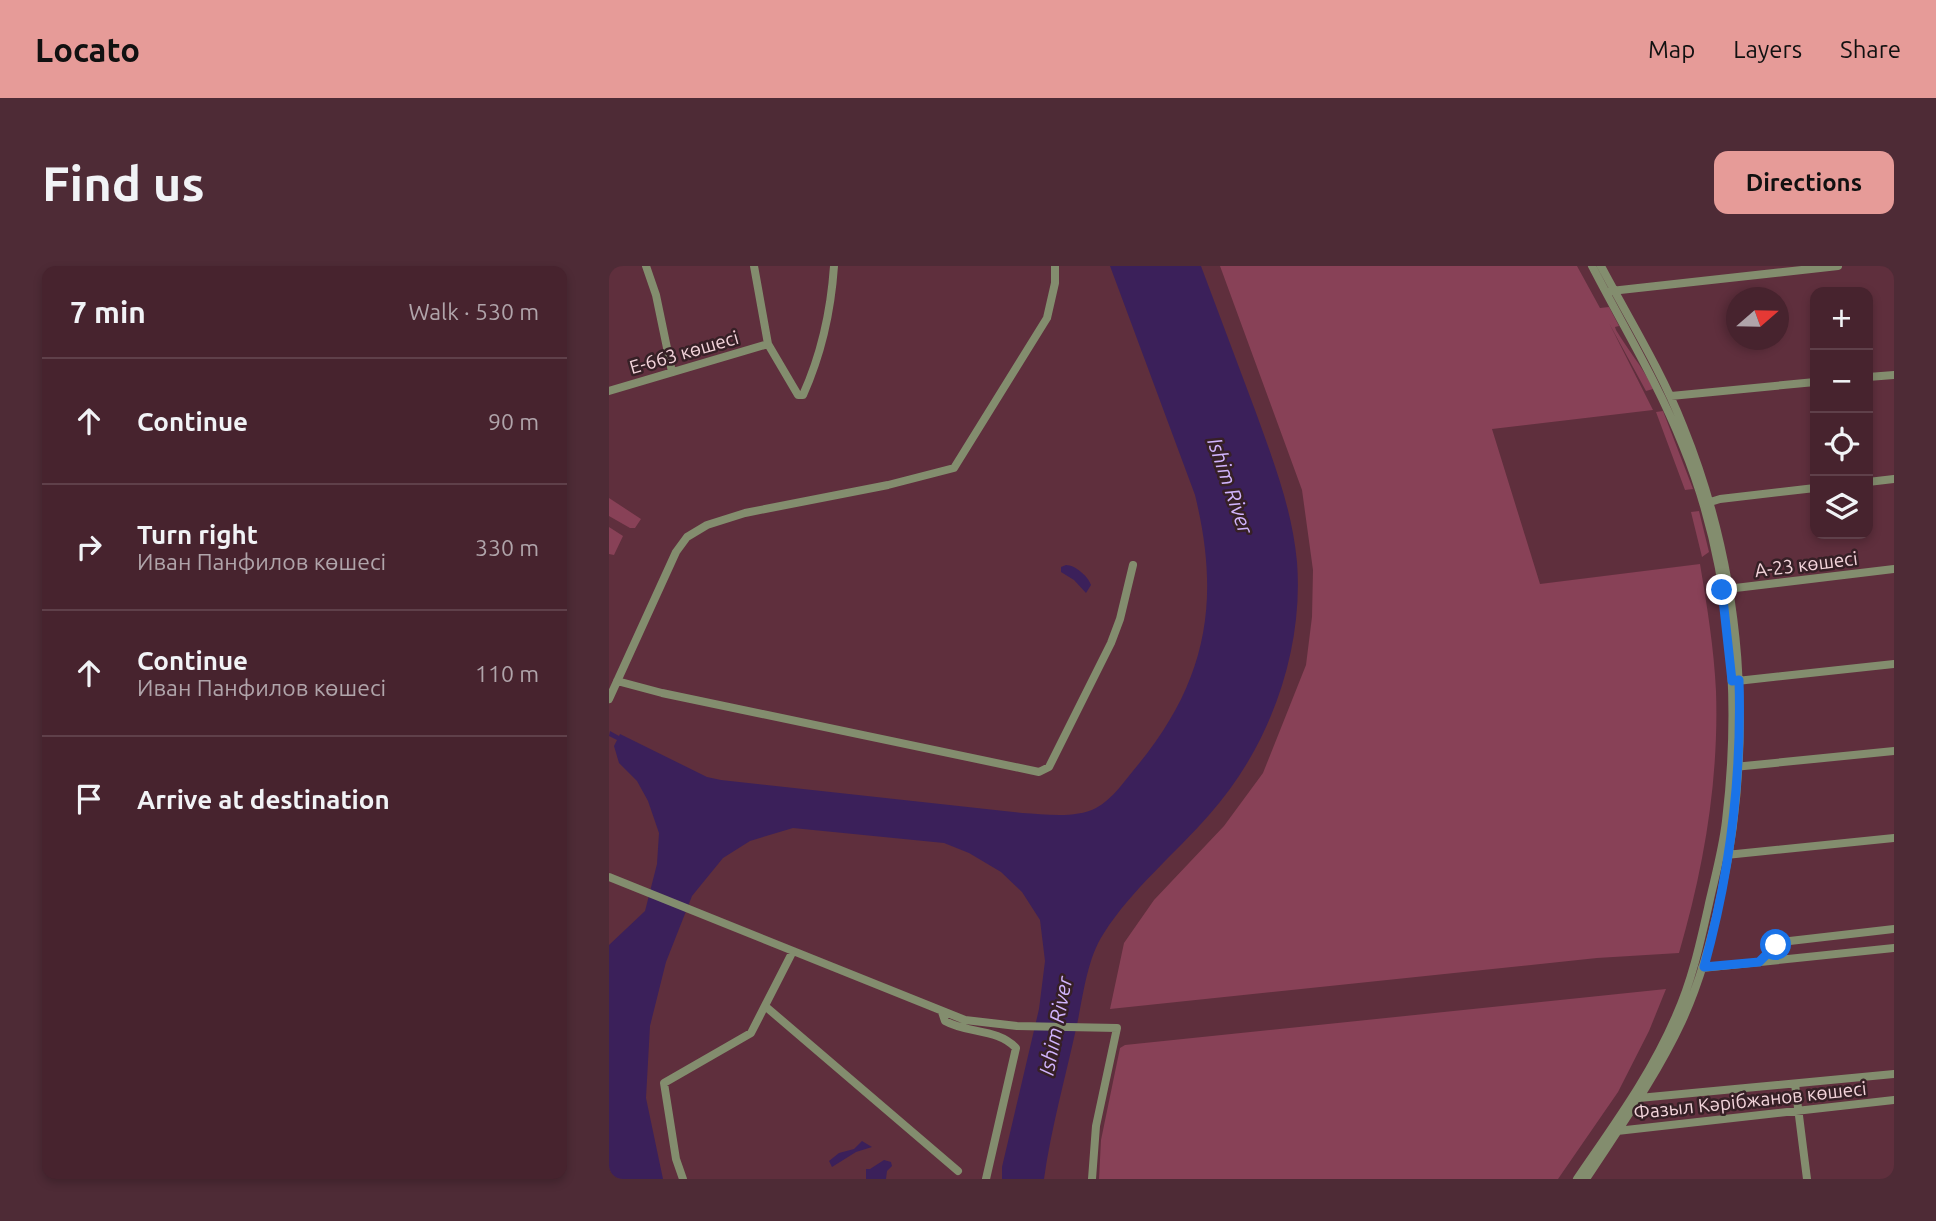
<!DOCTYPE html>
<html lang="en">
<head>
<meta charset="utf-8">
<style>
	:root { --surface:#47232e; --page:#4e2b36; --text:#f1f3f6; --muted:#b0a4aa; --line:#5f404a; --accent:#e69b98 }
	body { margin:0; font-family:Ubuntu,sans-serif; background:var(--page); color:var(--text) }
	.controls { position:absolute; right:21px; top:21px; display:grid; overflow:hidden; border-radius:14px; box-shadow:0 4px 10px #0003 }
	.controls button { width:63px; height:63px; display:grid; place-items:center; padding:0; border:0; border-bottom:2px solid var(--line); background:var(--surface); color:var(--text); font:35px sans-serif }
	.compass { position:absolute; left:1117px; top:21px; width:63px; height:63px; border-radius:50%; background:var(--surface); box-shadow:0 4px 10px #0003; rotate:70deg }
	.stop { position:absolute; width:21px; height:21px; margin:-16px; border:5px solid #1a73e8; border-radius:50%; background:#fff }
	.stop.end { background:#1a73e8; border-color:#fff; box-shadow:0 2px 7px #0008 }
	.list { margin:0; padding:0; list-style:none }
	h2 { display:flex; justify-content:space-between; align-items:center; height:91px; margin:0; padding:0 28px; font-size:30px }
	h2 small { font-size:23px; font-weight:400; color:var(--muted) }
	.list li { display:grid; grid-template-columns:46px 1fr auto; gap:21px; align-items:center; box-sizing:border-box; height:126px; padding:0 28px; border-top:2px solid var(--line) }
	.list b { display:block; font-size:26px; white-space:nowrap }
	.list p { margin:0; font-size:23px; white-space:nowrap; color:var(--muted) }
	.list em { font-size:23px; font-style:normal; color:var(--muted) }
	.icon { flex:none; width:38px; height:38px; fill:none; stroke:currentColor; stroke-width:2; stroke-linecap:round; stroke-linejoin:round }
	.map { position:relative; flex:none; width:1285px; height:913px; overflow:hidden; border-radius:14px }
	header { display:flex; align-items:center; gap:42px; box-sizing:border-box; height:98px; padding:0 35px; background:var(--accent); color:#111 }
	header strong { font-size:33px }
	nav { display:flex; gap:38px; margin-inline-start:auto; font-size:24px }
	.intro { display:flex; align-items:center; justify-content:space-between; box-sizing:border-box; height:168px; padding:0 42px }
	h1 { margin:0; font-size:49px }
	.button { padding:18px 32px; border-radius:14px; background:var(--accent); color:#111; font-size:24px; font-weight:700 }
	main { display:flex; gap:42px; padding:0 42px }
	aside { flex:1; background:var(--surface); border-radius:14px; box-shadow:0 4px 10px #0003 }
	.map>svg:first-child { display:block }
</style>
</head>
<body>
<header>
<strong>Locato</strong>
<nav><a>Map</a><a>Layers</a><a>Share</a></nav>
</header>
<div class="intro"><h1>Find us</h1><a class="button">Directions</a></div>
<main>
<aside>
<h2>7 min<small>Walk · 530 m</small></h2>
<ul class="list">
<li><svg class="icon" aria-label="ahead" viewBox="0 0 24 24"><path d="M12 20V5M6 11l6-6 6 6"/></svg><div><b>Continue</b></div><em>90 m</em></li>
<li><svg class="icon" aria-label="right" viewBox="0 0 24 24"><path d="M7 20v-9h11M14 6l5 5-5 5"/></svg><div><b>Turn right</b><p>Иван Панфилов көшесі</p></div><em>330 m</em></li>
<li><svg class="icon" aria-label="ahead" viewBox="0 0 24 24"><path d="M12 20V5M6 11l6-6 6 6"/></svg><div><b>Continue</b><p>Иван Панфилов көшесі</p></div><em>110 m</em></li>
<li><svg class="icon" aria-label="arrive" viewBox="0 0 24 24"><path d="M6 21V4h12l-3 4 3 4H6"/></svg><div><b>Arrive at destination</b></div></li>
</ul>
</aside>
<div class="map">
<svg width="1285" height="913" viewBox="0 0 1285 913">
	<rect width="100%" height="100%" fill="#5f2f3d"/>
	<!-- green -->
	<path fill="#884157" d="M 611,0 L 968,0 L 991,42 L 1000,41 L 1010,60 L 1006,61 L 1007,64 C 1019,84 1032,99 1043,120 L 1044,123 L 1037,125 L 1000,57 L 1044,144 L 883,163 L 931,318 L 1091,298 C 1098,340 1105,382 1107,425 C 1110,514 1095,601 1070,687 L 988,692 L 501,743 L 515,677 L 545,634 L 615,560 L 654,507 L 697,399 L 703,351 L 704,304 L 693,224 Z
		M 1054,145 L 1084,223 L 1076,224 L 1047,146 Z
		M 0,232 L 32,253 L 26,262 L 21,262 L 0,250 Z
		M 1090,245 L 1100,286 L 1093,291 L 1082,246 Z
		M 0,261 L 14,270 L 5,289 L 0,288 Z
		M 1057,723 L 1040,765 L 1009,826 L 949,913 L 490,913 L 492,874 L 511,782 L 516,779 Z"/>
	<!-- water -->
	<path fill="#3b205a" d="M 501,0 L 592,0 C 610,48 628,96 646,144 C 664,194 683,242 688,296 C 695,386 660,482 600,549 C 566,588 523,623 495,667 C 477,694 474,733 467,763 C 456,813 442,863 435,913 L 393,913 L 393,901 L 430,743 L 436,695 L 431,654 L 413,626 L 392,606 L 360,587 L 335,577 L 184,562 L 141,575 L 114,592 L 83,630 L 57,696 L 41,760 L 37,832 L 54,913 L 0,913 L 0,679 L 36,645 L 48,598 L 50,567 L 39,535 L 28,515 L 10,497 L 5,480 L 8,474 L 0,470 L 1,465 L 10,470 L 11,468 L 98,511 L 112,514 L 413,547 C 436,548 465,553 487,542 C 504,533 516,514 528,500 C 598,415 612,335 586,229 Z
		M 457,299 C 466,299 479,310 482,319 L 477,327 L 465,314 L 452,306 L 452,301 Z
		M 253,875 L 263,881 L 247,886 L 223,901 L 220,895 L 230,887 L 245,883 Z
		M 275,894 L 282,896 L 283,900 L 278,905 L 277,913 L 257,913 L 257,903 L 261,903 Z"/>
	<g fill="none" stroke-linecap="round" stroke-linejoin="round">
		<!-- minor -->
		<path stroke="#838d6e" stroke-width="8" d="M 37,0 L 47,29 L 63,106
			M 145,0 L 159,78 L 189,129 L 194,129 C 212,89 222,44 225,0
			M 1002,25 L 1229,0
			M 1259,111 L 1285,109
			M 0,125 L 159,78
			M 1062,130 L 1206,116
			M 1259,216 L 1285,213
			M 1098,237 L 1111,233 L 1206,222
			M 1118,323 L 1285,303
			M 8,415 L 53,427 L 430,506 L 440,501 L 502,377 L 511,353 L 524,299
			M 1128,415 L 1285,398
			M 0,433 L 67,286 L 78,271 L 98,259 L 136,247 L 279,219 L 345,202 L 438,52 L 446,17 L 446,0
			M 1125,501 L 1285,485
			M 1117,589 L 1285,572
			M 0,611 L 356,754 L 408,760 L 508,762 L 487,860 L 483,913
			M 1151,696 L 1172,676 L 1285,663
			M 1093,702 L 1285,682
			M 156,740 L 349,905
			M 333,746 L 336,755 C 359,768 388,762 407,782 L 377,913
			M 1186,818 L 1198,913
			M 1030,832 L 1285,808
			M 1008,865 L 1285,834
			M 74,913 L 67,893 L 55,817 L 142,767 L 184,685
			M 968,913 C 1004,860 1042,809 1067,750 C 1084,712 1092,673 1101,633 C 1107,607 1114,581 1117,555 C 1132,430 1122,297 1074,180 C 1049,117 1014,60 983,0
			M 977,913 C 1011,861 1047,811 1073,755 C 1092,714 1103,672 1112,628 C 1146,473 1134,308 1074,160 C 1052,104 1020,53 992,0"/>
	</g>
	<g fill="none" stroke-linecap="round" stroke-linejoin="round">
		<!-- route -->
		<path stroke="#1a73e8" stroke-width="9" d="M 1113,324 L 1123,415 L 1130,414 C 1133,513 1121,607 1095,701 L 1150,696 L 1167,679"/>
	</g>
	<g text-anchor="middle" stroke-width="5" stroke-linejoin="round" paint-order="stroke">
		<!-- street labels -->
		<g font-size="19" fill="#f3d4db" stroke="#362026">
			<text transform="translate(75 86) rotate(-16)" y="7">Е-663 көшесі</text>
			<text transform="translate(1197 298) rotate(-7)" y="7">А-23 көшесі</text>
			<text transform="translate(1141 834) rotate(-6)" y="7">Фазыл Кәрібжанов көшесі</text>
		</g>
		<!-- water labels -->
		<g font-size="21" font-style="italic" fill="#d1b4fd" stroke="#362026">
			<text transform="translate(621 220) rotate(71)" y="7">Ishim River</text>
			<text transform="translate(447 760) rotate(-79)" y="7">Ishim River</text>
		</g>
	</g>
</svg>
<div class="controls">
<button>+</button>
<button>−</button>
<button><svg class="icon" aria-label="locate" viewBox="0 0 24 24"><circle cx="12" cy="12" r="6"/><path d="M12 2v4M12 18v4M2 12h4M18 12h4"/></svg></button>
<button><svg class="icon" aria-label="layers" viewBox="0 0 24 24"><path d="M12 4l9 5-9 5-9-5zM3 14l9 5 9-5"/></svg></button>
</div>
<svg class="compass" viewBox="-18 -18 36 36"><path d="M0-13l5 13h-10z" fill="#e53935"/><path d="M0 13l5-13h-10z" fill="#b0a4aa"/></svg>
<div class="stop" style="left:1167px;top:679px"></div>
<div class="stop end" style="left:1113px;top:324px"></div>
</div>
</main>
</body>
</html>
